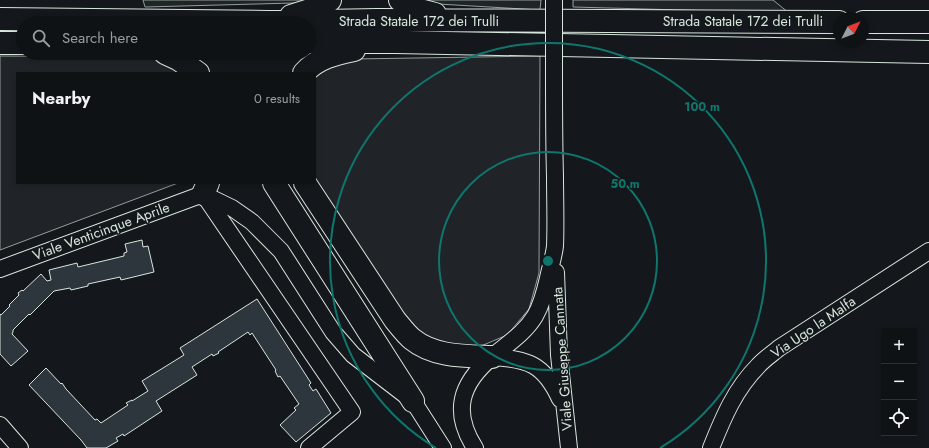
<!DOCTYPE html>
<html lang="en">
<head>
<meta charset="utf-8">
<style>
	:root { --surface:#0f1215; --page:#1d2022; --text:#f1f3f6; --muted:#9b9ea0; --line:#2f3234 }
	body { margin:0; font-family:Jost,sans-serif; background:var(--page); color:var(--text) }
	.controls { position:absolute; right:12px; bottom:12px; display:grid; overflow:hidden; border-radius:0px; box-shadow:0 2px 6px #0003 }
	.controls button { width:36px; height:36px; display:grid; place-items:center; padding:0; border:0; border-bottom:1px solid var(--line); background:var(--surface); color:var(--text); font:20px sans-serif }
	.compass { position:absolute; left:833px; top:12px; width:36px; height:36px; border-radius:50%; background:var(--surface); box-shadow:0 2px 6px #0003; rotate:48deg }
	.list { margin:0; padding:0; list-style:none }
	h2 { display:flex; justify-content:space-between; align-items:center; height:52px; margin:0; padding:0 16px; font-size:17px }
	h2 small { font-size:13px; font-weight:400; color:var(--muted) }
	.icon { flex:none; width:22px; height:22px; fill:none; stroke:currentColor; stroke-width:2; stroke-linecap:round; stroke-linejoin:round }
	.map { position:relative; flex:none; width:929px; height:448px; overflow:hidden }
	.search { position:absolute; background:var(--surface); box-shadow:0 2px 6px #0003; left:16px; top:16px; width:300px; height:44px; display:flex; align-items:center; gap:10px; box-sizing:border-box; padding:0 14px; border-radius:22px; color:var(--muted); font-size:15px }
	.panel { position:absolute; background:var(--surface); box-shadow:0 2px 6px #0003; left:16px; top:72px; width:300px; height:112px; border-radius:0px }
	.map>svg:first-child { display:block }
</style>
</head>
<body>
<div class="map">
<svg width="929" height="448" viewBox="0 0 929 448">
	<rect width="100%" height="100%" fill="#14181c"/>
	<!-- green -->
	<path fill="#202428" stroke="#939e99" d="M 143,0 L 307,0 L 294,3 L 145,7 Z
		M 427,0 L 541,0 L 540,10 L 438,4 Z
		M 573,0 L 773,0 L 789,13 L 573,7 Z
		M 0,56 L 152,57 L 168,61 L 187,73 L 17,73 L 17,183 L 178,183 L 0,250 Z
		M 540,56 L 539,273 L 529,309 L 507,335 L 474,349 L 439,346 L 410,324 L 315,183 L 315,73 L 353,59 Z"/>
	<!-- building -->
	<path fill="#2c363c" stroke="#d8e6dc" d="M 142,240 L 143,247 L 148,246 L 154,272 L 121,280 L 120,277 L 88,284 L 88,286 L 71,290 L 70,288 L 54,291 L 30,315 L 29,314 L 13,330 L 13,332 L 12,334 L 28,351 L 11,366 L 0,354 L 0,314 L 1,315 L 10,306 L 9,305 L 19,295 L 18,293 L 22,290 L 23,291 L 41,274 L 47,281 L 51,280 L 49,270 L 77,263 L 78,267 L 124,256 L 124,253 L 127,252 L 125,244 Z
		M 257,299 L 311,383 L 309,385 L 313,391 L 316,389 L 331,413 L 296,442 L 280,425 L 296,410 L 294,408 L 299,404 L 280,376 L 278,377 L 275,371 L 276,370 L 252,333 L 250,335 L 248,332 L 218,352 L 219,353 L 213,356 L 212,354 L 192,367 L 197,375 L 156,401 L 162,411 L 124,436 L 123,434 L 116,438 L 118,441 L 106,448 L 87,448 L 81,440 L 29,385 L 46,368 L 61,384 L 62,383 L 66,389 L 95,420 L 97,419 L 101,423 L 128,405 L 126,403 L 132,400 L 132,401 L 148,391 L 142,381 L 184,355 L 180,348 Z"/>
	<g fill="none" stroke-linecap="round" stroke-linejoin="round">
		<!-- minor casing -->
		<g stroke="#d8e6dc" stroke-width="18">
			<path id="minor" d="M 203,194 L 232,208 L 252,222 L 281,251 L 333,332 L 353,355 L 413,401 L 443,448
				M 204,195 L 352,412 L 309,448
				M 0,269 L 203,194
				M 556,272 L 559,355 L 569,448
				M 492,357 C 528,359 544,364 560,399
				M 0,425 L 20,448
				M 475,448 C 452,412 460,384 492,357 C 507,344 524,334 535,316 C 542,304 545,291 548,278 C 550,268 554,256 555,246 C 556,222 555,199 555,176 C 554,142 554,109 554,75
				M 711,448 C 723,418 735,389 758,366 C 764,359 772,354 779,348 L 929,251"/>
		</g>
		<!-- highway casing -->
		<g stroke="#d8e6dc" stroke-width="24">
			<path id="highway" d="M 400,0 L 416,9 L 435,14
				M 291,16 L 313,9 L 330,0
				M 0,19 L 268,22 L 377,20 L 839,22
				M 863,22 L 929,22
				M 309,42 L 395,42 L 929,52
				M 0,43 L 23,43
				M 165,53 L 178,59 L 198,73
				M 304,73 C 317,58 335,54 354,50
				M 274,183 L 413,401
				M 305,183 L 395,320 C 400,326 406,334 412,339 C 434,357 465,356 492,357
				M 203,194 L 208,183"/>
		</g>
		<!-- minor -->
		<use href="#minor" stroke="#14181c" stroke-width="16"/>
		<!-- highway -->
		<use href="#highway" stroke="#14181c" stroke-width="22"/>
		<!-- minor-bridge casing -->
		<g stroke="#d8e6dc" stroke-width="18" stroke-linecap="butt">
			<path id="minor-bridge" d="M 554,75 L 554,0"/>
		</g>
		<!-- minor-bridge -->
		<use href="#minor-bridge" stroke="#14181c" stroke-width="16"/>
	</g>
	<!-- distance rings -->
	<g fill="none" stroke="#0f766e" stroke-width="2">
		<circle cx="548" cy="261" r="109"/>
		<path d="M436 448A218 218 0 1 1 660 448"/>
	</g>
	<g text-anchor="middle" stroke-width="3" stroke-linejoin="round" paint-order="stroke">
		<!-- street labels -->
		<g font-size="14" fill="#d8e6dc" stroke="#14181c">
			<text x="419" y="26">Strada Statale 172 dei Trulli</text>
			<text x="743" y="26">Strada Statale 172 dei Trulli</text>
			<text transform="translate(101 231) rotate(-20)" y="5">Viale Venticinque Aprile</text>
			<text transform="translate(813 327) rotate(-34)" y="5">Via Ugo la Malfa</text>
			<text transform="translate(562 359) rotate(-94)" y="5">Viale Giuseppe Cannata</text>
		</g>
	</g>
	<circle cx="548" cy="261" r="6" fill="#0f766e" stroke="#14181c" stroke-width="2"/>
	<g font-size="12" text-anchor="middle" font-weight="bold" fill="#0f766e" stroke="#14181c" stroke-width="3" stroke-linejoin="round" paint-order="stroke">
		<text x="702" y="111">100 m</text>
		<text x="625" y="188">50 m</text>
	</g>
</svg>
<div class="controls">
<button>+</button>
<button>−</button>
<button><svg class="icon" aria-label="locate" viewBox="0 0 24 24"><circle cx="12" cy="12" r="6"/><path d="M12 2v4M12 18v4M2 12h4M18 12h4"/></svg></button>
</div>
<svg class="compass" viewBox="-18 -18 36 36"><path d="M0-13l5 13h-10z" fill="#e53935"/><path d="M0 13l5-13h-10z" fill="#9b9ea0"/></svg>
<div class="search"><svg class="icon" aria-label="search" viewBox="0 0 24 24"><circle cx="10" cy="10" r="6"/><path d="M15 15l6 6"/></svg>Search here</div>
<section class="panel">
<h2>Nearby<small>0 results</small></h2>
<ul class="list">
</ul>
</section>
</div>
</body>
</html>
